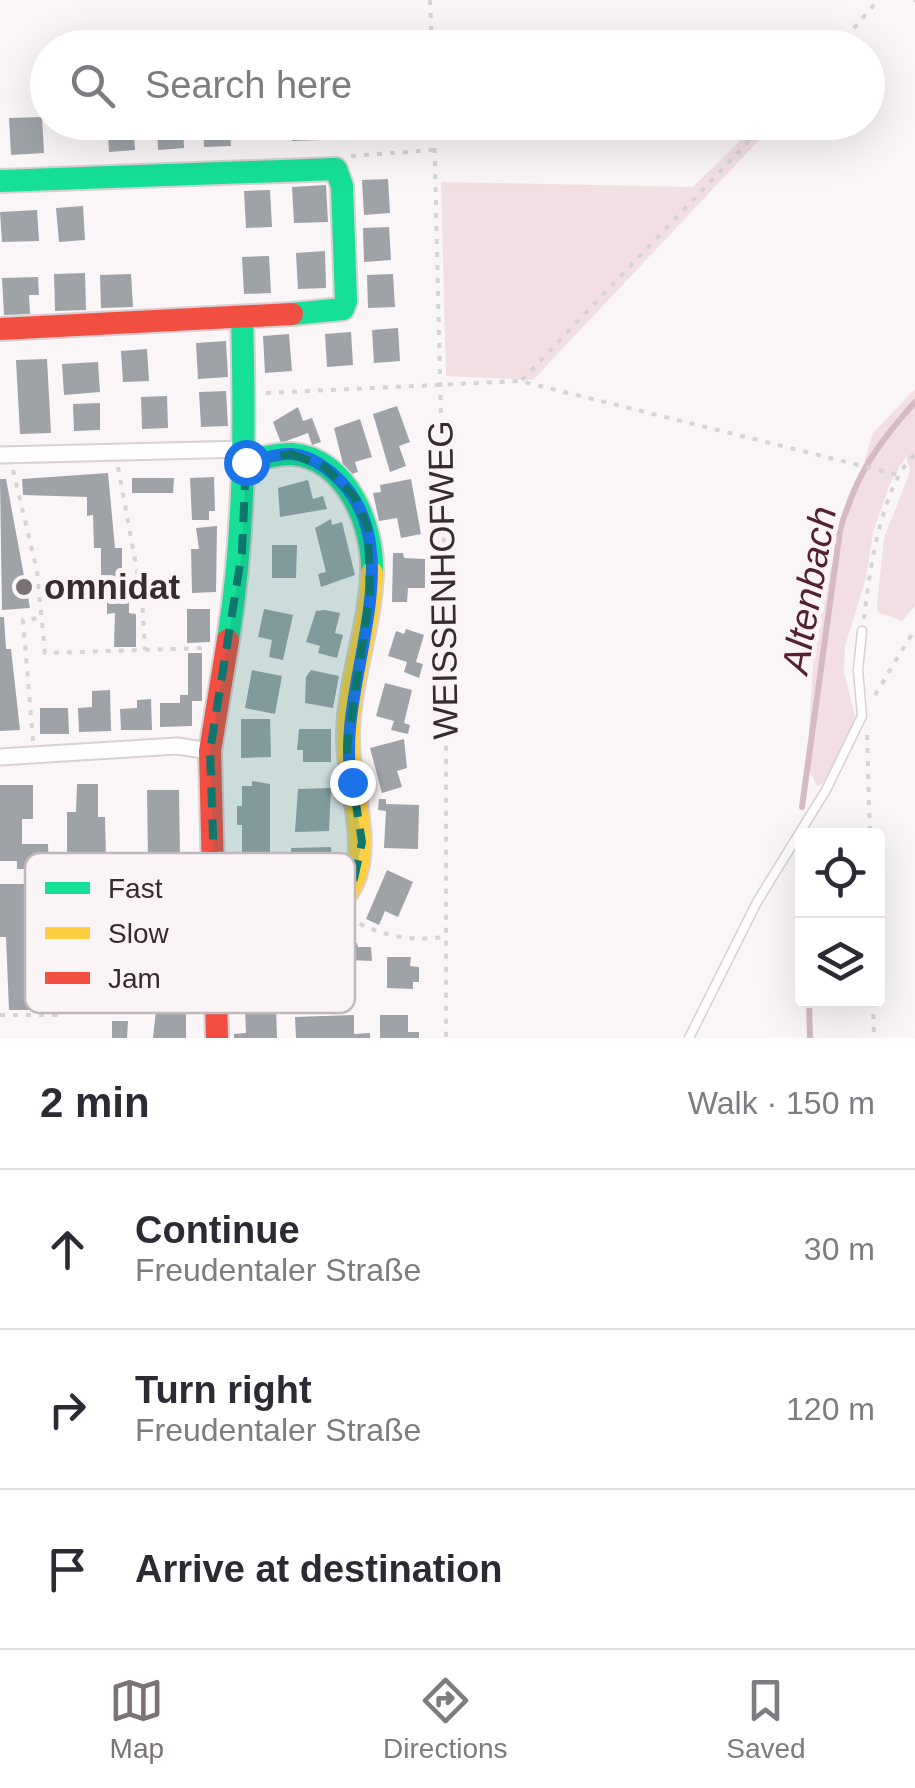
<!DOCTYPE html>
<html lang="en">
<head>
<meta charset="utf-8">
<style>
	:root { --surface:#fff; --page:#f2f2f3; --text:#2b2b33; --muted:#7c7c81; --line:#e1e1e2; --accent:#7b7275 }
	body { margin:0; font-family:Arial,sans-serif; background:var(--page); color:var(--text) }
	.controls { position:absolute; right:30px; bottom:30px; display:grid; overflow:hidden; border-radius:10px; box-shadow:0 10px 40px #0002 }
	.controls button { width:90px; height:90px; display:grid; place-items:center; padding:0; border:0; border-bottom:2px solid var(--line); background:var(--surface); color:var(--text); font:50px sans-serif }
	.stop { position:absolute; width:30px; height:30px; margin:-22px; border:8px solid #1a73e8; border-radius:50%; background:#fff }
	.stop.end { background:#1a73e8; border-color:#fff; box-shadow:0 2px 10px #0008 }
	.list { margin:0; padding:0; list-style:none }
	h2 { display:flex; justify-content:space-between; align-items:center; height:130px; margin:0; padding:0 40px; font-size:42px }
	h2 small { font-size:32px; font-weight:400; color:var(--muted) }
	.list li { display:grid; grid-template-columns:65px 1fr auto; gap:30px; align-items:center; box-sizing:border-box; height:160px; padding:0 40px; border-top:2px solid var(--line) }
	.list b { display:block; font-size:38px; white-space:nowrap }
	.list p { margin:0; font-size:32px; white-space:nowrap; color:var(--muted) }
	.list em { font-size:32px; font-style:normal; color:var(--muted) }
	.icon { flex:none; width:55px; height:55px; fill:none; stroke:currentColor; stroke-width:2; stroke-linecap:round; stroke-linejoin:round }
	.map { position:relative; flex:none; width:915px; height:1038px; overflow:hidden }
	.search { position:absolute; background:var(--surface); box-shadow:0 10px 40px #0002; left:30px; right:30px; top:30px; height:110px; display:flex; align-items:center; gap:25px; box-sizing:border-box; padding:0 35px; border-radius:55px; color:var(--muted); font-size:38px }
	.sheet { height:610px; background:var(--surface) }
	nav { display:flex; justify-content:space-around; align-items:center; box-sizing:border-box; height:140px; border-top:2px solid var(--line); background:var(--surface); font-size:28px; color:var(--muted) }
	nav a { display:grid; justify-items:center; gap:5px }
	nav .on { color:var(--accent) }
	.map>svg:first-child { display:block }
</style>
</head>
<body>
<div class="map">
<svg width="915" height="1038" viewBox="0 0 915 1038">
	<rect width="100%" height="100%" fill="#faf5f7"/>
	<!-- green -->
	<path fill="#f2dfe4" d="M 758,123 L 775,123 L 533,380 L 446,376 L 441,182 L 693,187 Z
		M 915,389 L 915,606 L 902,621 L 878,612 L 877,604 L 884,538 L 910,472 L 906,456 L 889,486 L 873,533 L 866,578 L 845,646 L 844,672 L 855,716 L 853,733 L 827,782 L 817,786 L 809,770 L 809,729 L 815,634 L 824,591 L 873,433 Z"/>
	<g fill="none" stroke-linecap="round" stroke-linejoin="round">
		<!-- stream -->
		<path stroke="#d6bac2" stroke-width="6" d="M 802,807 L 840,530 C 857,473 876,446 915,402
			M 809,1001 L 810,1038"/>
	</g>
	<!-- building -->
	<path fill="#9fa3a7" d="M 42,117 L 44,153 L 11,155 L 9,118 Z
		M 107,122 L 133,122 L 135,150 L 109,152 Z
		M 157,122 L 183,122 L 184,148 L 158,150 Z
		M 203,122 L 229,122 L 231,146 L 204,147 Z
		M 291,122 L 318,122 L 319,140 L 292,141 Z
		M 388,179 L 390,213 L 364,215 L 362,180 Z
		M 326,185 L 328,222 L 294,223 L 292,187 Z
		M 270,190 L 272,227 L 246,228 L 244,191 Z
		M 83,206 L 85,240 L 59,242 L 56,208 Z
		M 37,210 L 39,241 L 2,242 L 0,212 Z
		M 389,227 L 391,260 L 364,262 L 363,228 Z
		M 325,251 L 326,288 L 298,289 L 296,253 Z
		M 269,256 L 271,293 L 244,294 L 242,257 Z
		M 85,273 L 86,310 L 55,311 L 54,274 Z
		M 131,274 L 133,307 L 101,308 L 100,275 Z
		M 393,274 L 395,307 L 368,308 L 367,275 Z
		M 38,277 L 39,295 L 29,295 L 30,314 L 4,315 L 2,278 Z
		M 398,328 L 400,361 L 374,363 L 372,330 Z
		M 351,332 L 353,365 L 327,367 L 325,334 Z
		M 289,334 L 292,371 L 265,373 L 263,336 Z
		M 226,341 L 228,377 L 198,379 L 196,343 Z
		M 147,349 L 149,381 L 123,382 L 121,351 Z
		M 47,359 L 51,433 L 20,434 L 16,360 Z
		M 98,362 L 100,392 L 64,395 L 62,364 Z
		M 226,391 L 228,426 L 201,427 L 199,392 Z
		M 167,396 L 168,428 L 142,429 L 141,397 Z
		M 100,403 L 100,430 L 74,431 L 73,404 Z
		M 397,406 L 410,442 L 399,446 L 406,466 L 390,472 L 373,414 Z
		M 298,407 L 303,421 L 312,418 L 321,442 L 312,445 L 308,433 L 281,443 L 273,422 Z
		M 360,419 L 372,457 L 355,462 L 358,472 L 346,476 L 334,428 Z
		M 108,473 L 115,548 L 122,548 L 122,581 L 129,581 L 129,613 L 136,614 L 136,647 L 114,647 L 115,613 L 107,614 L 107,581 L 101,581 L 101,548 L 94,548 L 93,515 L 87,516 L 87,497 L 23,495 L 22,479 Z
		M 214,477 L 215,511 L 209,511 L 209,520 L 192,520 L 190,478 Z
		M 132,478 L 174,478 L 173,493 L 132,493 Z
		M 0,479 L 6,479 L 30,608 L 2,610 Z
		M 411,479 L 421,534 L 401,538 L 397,518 L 379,521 L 373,493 L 381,492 L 380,485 Z
		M 308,480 L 313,499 L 323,496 L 327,509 L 280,517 L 278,488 Z
		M 331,519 L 332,525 L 342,522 L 355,575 L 321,587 L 318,574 L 326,572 L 315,528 Z
		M 217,526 L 216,592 L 192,593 L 191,549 L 199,549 L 196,528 Z
		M 272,545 L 297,545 L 296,578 L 272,578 Z
		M 393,553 L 403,553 L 404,558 L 425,559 L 425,588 L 408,588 L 407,602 L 392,602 Z
		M 187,609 L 210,609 L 210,642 L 187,643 Z
		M 264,609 L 293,615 L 283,660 L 269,657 L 272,640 L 258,637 Z
		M 325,610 L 340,613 L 335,633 L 343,635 L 337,658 L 318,653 L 320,646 L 306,642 L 316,611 Z
		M 0,617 L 4,617 L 6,649 L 11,649 L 20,730 L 0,731 Z
		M 406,629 L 424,635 L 416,662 L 423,664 L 419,678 L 404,672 L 407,662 L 388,656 L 396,631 L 404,634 Z
		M 188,653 L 202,653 L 202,701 L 192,701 L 192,726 L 160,727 L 160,703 L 180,703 L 180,695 L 188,695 Z
		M 252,670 L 282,676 L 275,714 L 245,708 Z
		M 311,670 L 339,676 L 333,708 L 305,703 L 306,677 Z
		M 385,683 L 412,690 L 404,723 L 410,725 L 408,734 L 391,730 L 394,721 L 376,716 Z
		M 110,690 L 111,731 L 79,732 L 78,708 L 92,707 L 92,691 Z
		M 151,699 L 152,730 L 121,730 L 120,709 L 137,708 L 137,700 Z
		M 40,708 L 68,708 L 69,734 L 40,734 Z
		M 241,719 L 270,719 L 271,757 L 241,758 Z
		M 299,729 L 331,729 L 331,762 L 303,762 L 303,750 L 297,750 Z
		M 404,739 L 407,768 L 397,771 L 402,787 L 382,793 L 370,748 Z
		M 252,781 L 270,784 L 270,902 L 242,902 L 242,825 L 237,825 L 237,806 L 242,806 L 242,786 L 252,786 Z
		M 77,784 L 98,784 L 98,817 L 105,817 L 106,859 L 67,859 L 67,812 L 76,812 Z
		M 0,785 L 33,785 L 33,819 L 22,819 L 22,844 L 48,844 L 49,869 L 17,869 L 17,861 L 0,861 Z
		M 331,788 L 329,831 L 295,832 L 298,789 Z
		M 147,790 L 179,790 L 180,857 L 148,858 Z
		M 379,799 L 386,799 L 386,804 L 419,805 L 418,849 L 384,848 L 386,811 L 378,810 Z
		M 331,847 L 333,882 L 293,884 L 291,848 Z
		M 387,870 L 413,882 L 398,917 L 385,911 L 379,925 L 366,919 Z
		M 0,884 L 38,884 L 44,1010 L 9,1010 L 6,937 L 0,937 Z
		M 357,943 L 358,947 L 371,947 L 372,961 L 347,960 L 348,982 L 330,983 L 330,976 L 320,977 L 320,972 L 295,973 L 294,945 L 319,944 L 319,953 L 347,952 L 347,944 Z
		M 387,957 L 411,957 L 410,966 L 419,967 L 419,982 L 413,982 L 413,989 L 387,988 Z
		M 194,964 L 195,992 L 178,992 L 179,1013 L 186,1013 L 186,1038 L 153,1038 L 158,992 L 166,992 L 166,965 Z
		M 245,1008 L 276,1008 L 277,1038 L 234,1038 L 234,1034 L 246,1033 Z
		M 354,1015 L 354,1034 L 370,1033 L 370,1038 L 296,1038 L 295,1017 Z
		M 380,1015 L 408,1015 L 408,1032 L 419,1032 L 419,1038 L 380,1038 Z
		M 112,1021 L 128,1021 L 127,1038 L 112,1038 Z"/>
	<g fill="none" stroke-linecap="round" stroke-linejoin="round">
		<!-- lane casing -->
		<g stroke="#d8d0d2" stroke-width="11">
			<path id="lane" d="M 689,1038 L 757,902 L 826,790 L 862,716 L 858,670 L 862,631"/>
		</g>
		<!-- street casing -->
		<g stroke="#d8d0d2" stroke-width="19">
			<path id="street" d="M 0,455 L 246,449
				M 0,757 L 177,746 L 210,751"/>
		</g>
		<!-- fast casing -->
		<g stroke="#d8d0d2" stroke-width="26">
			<path id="fast" d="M 0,181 L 336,169 L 342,186 L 346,301 L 343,309 L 292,314
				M 246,461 C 261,459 277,453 292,454 C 347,458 374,527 372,573
				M 228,640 C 245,532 245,427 242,317"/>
		</g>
		<!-- slow casing -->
		<g stroke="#d8d0d2" stroke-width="26">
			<path id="slow" d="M 216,922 C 295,919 373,930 358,818 C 355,789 347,762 348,734 C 349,680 370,628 372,573"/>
		</g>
		<!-- jam casing -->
		<g stroke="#d8d0d2" stroke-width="26">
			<path id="jam" d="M 0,329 L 292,314
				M 217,1038 L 210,751 L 228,640"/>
		</g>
		<!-- path -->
		<path stroke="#d5d3d4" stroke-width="4" stroke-dasharray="5 8" stroke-linecap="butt" d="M 430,0 L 432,48
			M 914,0 L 915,1
			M 837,48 L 878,0
			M 434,122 L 446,630 L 446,1038
			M 351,156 L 434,150
			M 522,380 L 767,122
			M 266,393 L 520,381 L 899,475
			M 118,467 L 142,598 L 145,650
			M 13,470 L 37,571 L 45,653 L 204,648
			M 864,619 C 869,573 881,486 915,454
			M 875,695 L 915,629
			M 867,735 L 870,836
			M 33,741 L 23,620 L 41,618
			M 348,918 C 380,935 409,942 444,937
			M 873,1001 L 874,1038
			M 0,1015 L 56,1015 L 55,934 L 46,892"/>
		<!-- lane -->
		<use href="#lane" stroke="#fefefe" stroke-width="8"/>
		<!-- street -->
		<use href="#street" stroke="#fefefe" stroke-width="15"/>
		<!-- fast -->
		<use href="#fast" stroke="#16e098" stroke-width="22"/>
		<!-- slow -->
		<use href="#slow" stroke="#ffcf43" stroke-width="22"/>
		<!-- jam -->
		<use href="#jam" stroke="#f24e42" stroke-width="22"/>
	</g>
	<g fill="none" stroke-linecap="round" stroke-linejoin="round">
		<!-- route -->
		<path stroke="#1a73e8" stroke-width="12" d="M 246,462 C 261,460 276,453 291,454 C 306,455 321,464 332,473 C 420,547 332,688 352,782"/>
	</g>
	<!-- marked area -->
	<path fill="#0f766e" fill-opacity="0.2" stroke="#0f766e" stroke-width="8" stroke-dasharray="20 12" stroke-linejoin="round" d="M 291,454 L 324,466 L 354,496 L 368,528 L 370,594 L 347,747 L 362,842 L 354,879 L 331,908 L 292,921 L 216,922 L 210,751 L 242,552 L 246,461 Z"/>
	<!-- markers -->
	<circle fill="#7b7275" stroke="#fbf4f6" stroke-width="4" cx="24" cy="587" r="10"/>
	<g text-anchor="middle" stroke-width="10" stroke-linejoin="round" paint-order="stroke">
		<!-- street labels -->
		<g font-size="35" fill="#372b2f" stroke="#fbf4f6">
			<text transform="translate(443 580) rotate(-91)" y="12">WEISSENHOFWEG</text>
		</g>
		<!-- poi labels -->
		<g font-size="35" font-weight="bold" fill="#372b2f" stroke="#fbf4f6" text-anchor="start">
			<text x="44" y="599">omnidat</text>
		</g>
		<!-- water labels -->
		<g font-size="38" font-style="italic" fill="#532132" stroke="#fbf4f6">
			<text transform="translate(809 590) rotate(-80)" y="13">Altenbach</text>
		</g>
	</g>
	<!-- legend -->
	<rect x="25" y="853" width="330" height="160" rx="15" fill="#fbf4f6" stroke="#c0b8ba" stroke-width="2.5"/>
	<rect x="45" y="882" width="45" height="12" fill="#16e098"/>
	<rect x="45" y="927" width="45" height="12" fill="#ffcf43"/>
	<rect x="45" y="972" width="45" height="12" fill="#f24e42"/>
	<g font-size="28" fill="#372b2f">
		<text x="108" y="898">Fast</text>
		<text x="108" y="943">Slow</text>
		<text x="108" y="988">Jam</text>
	</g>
</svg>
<div class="controls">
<button><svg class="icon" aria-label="locate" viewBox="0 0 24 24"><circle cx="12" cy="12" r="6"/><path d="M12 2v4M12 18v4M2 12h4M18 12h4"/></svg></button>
<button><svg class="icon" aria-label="layers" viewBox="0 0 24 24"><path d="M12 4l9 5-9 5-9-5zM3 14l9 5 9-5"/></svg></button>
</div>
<div class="stop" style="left:246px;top:462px"></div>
<div class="stop end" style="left:352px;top:782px"></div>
<div class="search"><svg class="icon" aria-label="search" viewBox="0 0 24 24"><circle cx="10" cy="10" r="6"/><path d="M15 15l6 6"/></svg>Search here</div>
</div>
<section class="sheet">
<h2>2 min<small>Walk · 150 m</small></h2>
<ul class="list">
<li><svg class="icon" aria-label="ahead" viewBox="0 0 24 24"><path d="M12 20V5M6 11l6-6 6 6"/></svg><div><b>Continue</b><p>Freudentaler Straße</p></div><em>30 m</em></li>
<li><svg class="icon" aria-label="right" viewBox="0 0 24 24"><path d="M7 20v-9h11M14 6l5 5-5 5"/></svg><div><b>Turn right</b><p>Freudentaler Straße</p></div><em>120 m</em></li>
<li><svg class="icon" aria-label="arrive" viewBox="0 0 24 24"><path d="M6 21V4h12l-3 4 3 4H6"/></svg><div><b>Arrive at destination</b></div></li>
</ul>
</section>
<nav>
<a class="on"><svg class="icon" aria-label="map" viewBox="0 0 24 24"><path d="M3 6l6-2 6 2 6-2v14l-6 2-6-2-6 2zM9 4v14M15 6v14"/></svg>Map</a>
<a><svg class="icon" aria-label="directions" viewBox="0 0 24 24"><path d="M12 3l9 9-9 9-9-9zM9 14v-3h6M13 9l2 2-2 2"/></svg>Directions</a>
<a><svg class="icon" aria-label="saved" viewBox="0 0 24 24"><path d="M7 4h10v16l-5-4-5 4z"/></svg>Saved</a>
</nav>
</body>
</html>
